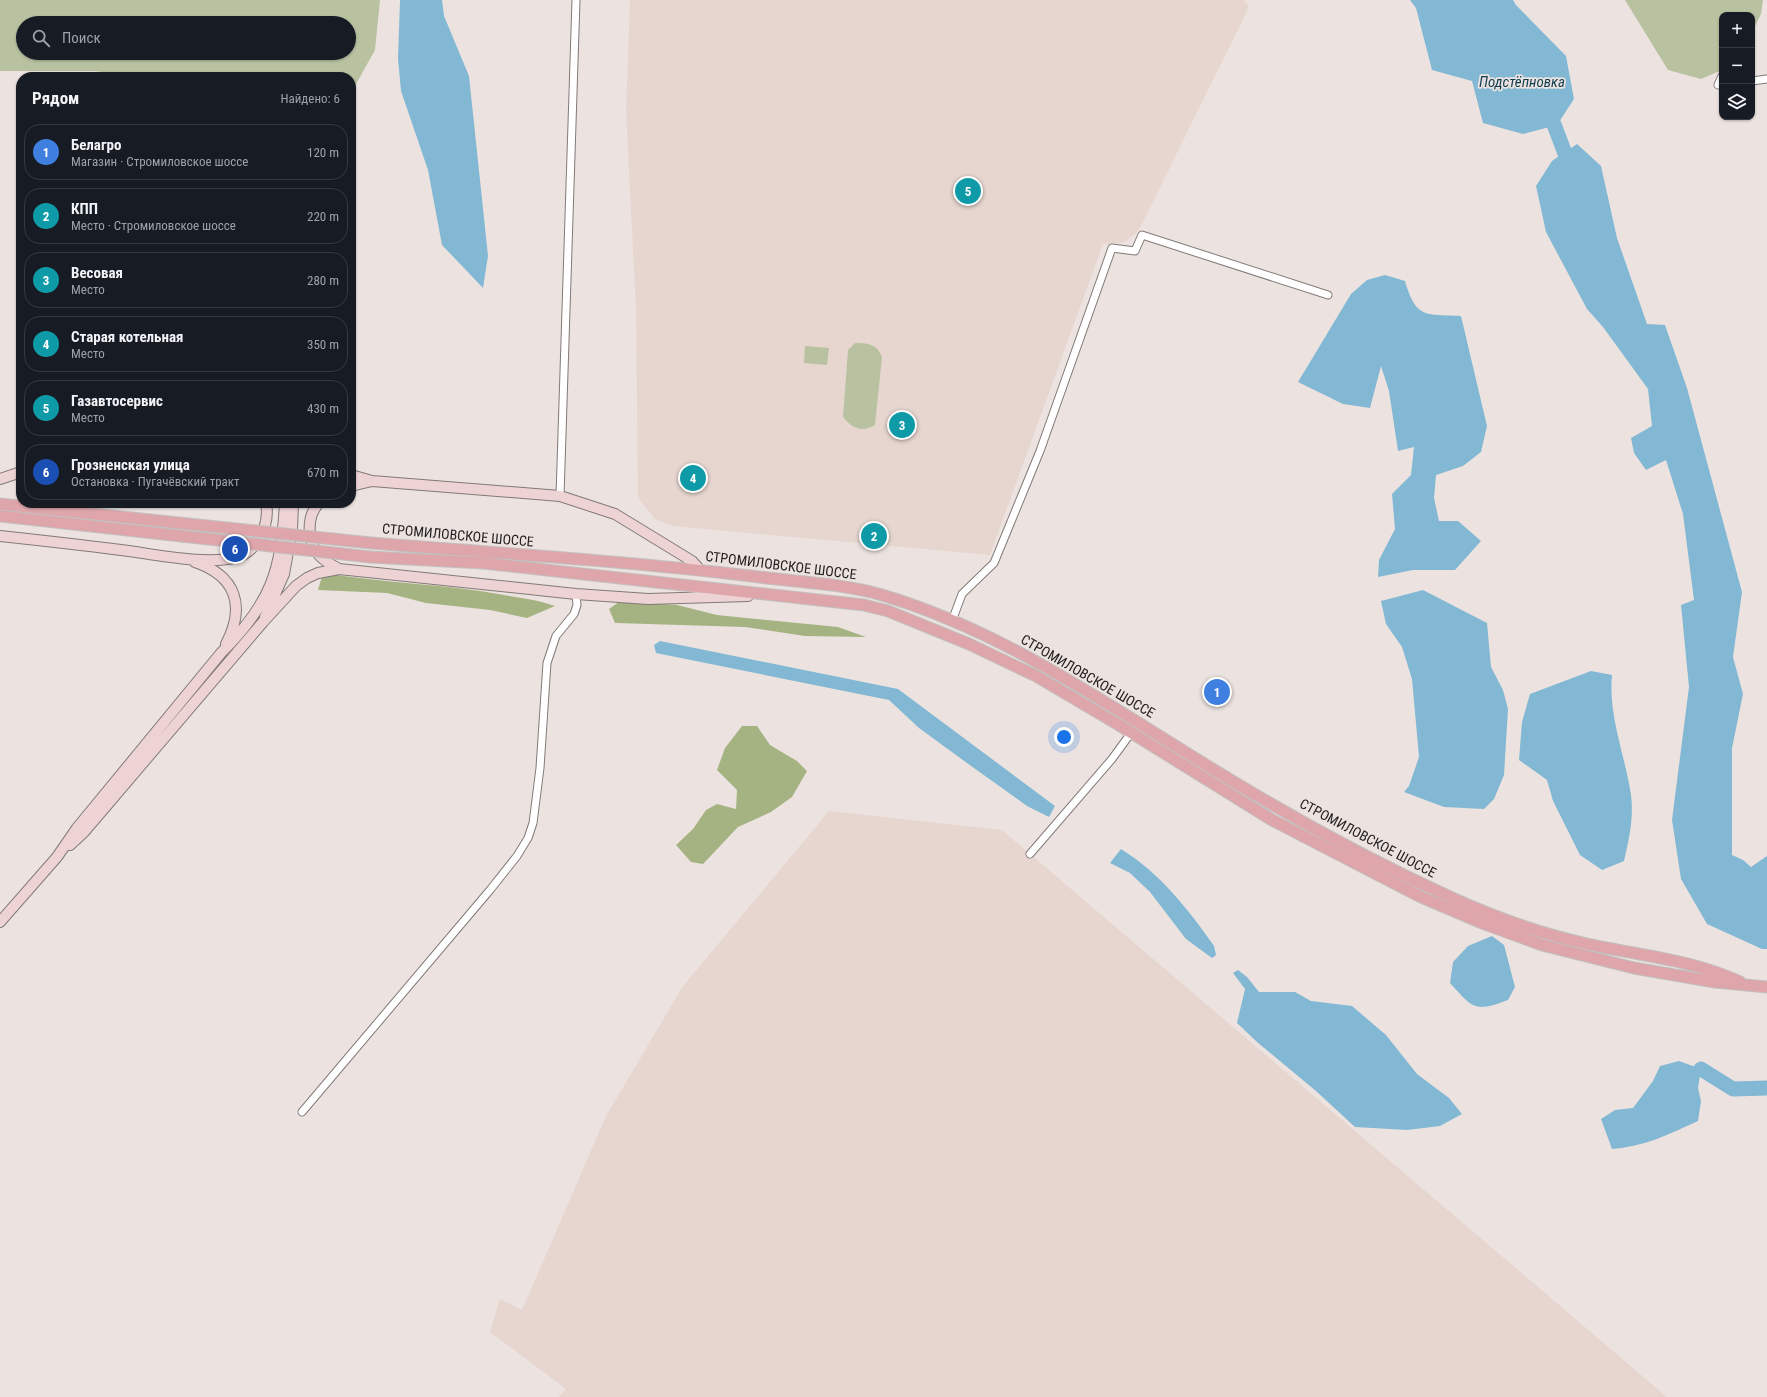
<!DOCTYPE html>
<html lang="ru">
<head>
<meta charset="utf-8">
<style>
	:root { --surface:#171b24; --page:#242831; --text:#f1f3f6; --muted:#9ea1a6; --line:#363941; --accent:#2563eb }
	body { margin:0; font-family:"Roboto Condensed",sans-serif; background:var(--page); color:var(--text) }
	.controls { position:absolute; right:12px; top:12px; display:grid; overflow:hidden; border-radius:8px; box-shadow:0 1px 3px #0004 }
	.controls button { width:36px; height:36px; display:grid; place-items:center; padding:0; border:0; border-bottom:1px solid var(--line); background:var(--surface); color:var(--text); font:20px sans-serif }
	.you { position:absolute; left:1064px; top:737px; width:14px; height:14px; margin:-10px; border:3px solid #fff; border-radius:50%; background:#1a73e8; box-shadow:0 0 0 6px #1a73e833 }
	.badge { display:grid; place-items:center; width:26px; height:26px; border-radius:50%; background:var(--accent); color:#fff; font-size:13px; font-weight:700 }
	.pin { position:absolute; translate:-50% -50%; border:2px solid #fff; box-shadow:0 1px 4px #0006 }
	.list { margin:0; padding:0; list-style:none }
	h2 { display:flex; justify-content:space-between; align-items:center; height:52px; margin:0; padding:0 16px; font-size:17px }
	h2 small { font-size:13px; font-weight:400; color:var(--muted) }
	.list li { display:grid; grid-template-columns:26px 1fr auto; gap:12px; align-items:center; box-sizing:border-box; height:56px; margin:0 8px 8px; padding:0 8px; border:1px solid var(--line); border-radius:16px }
	.list b { display:block; font-size:15px; white-space:nowrap }
	.list p { margin:0; font-size:13px; white-space:nowrap; color:var(--muted) }
	.list em { font-size:13px; font-style:normal; color:var(--muted) }
	.icon { flex:none; width:22px; height:22px; fill:none; stroke:currentColor; stroke-width:2; stroke-linecap:round; stroke-linejoin:round }
	.map { position:relative; flex:none; width:1767px; height:1397px; overflow:hidden }
	.search { position:absolute; background:var(--surface); box-shadow:0 1px 3px #0004; left:16px; top:16px; width:340px; height:44px; display:flex; align-items:center; gap:10px; box-sizing:border-box; padding:0 14px; border-radius:22px; color:var(--muted); font-size:15px }
	.panel { position:absolute; background:var(--surface); box-shadow:0 1px 3px #0004; left:16px; top:72px; width:340px; height:436px; border-radius:16px }
	.map>svg:first-child { display:block }
</style>
</head>
<body>
<div class="map">
<svg width="1767" height="1397" viewBox="0 0 1767 1397">
	<rect width="100%" height="100%" fill="#ece3e0"/>
	<!-- built -->
	<path fill="#e7d6d0" d="M 630,0 L 1244,0 L 1249,7 L 1138,232 L 1124,242 L 1103,244 L 990,555 L 672,526 L 655,519 L 638,498 L 636,310 L 626,111 Z
		M 829,811 L 1002,830 L 1667,1397 L 559,1397 L 566,1389 L 490,1332 L 500,1299 L 522,1310 L 606,1116 L 683,986 Z"/>
	<!-- green -->
	<path fill="#b8c2a0" fill-rule="evenodd" d="M 0,0 L 380,0 L 375,50 L 351,93 L 351,77 L 140,77 L 95,71 L 0,71 ZM 23,23 L 349,23 L 349,53 L 23,53 Z
		M 1625,0 L 1763,0 L 1761,14 L 1752,32 L 1752,15 L 1722,15 L 1722,70 L 1701,79 L 1668,70 Z
		M 855,343 C 868,343 877,344 882,357 L 875,425 C 861,433 852,428 843,417 L 848,350 Z
		M 805,346 L 829,348 L 827,365 L 804,363 Z"/>
	<!-- forest -->
	<path fill="#a5b383" d="M 323,573 C 383,583 445,584 504,595 C 521,598 539,600 555,606 L 527,618 L 490,610 L 426,603 L 387,593 L 318,590 Z
		M 619,602 L 637,602 L 677,605 L 717,615 L 838,627 L 866,637 L 805,636 L 745,627 L 615,623 L 609,609 Z
		M 742,726 L 757,726 L 770,745 L 797,761 L 807,771 L 792,797 L 771,812 L 738,827 L 703,864 L 691,862 L 676,845 L 693,829 L 706,810 L 717,804 L 736,809 L 737,790 L 717,770 L 725,748 Z"/>
	<!-- water -->
	<path fill="#82b8d3" d="M 400,0 L 442,0 L 444,16 L 469,76 L 488,256 L 483,288 L 442,245 L 428,170 L 401,91 L 398,59 Z
		M 1410,0 L 1513,0 L 1516,5 L 1566,56 L 1574,99 L 1557,125 L 1523,134 L 1483,123 L 1472,81 L 1432,70 L 1416,8 Z
		M 1577,144 L 1601,166 L 1617,238 L 1647,324 L 1665,325 L 1687,388 L 1742,592 L 1733,657 L 1743,694 L 1732,748 L 1732,855 L 1743,860 L 1751,867 L 1767,856 L 1767,949 L 1762,949 L 1707,924 L 1681,879 L 1672,820 L 1689,687 L 1681,605 L 1694,600 L 1683,514 L 1666,460 L 1646,470 L 1634,453 L 1631,438 L 1652,426 L 1648,389 L 1603,327 L 1587,309 L 1546,232 L 1536,186 L 1552,161 Z
		M 1385,275 L 1405,281 C 1416,319 1425,314 1461,316 L 1487,426 L 1481,452 L 1463,466 L 1436,475 L 1434,498 L 1439,521 L 1458,521 L 1481,541 L 1455,570 L 1413,570 L 1378,577 L 1379,560 L 1395,529 L 1392,494 L 1411,475 L 1414,447 L 1398,451 L 1389,391 L 1381,366 L 1370,408 L 1343,404 L 1298,382 L 1351,294 L 1367,280 Z
		M 1423,590 L 1487,623 L 1491,667 L 1503,690 L 1508,709 L 1504,775 L 1494,799 L 1484,809 L 1444,807 L 1404,792 L 1409,786 L 1419,757 L 1412,679 L 1402,647 L 1386,624 L 1381,601 Z
		M 660,641 L 898,689 L 1055,806 L 1049,817 L 1027,806 L 967,763 L 919,728 L 889,700 L 656,653 L 654,645 Z
		M 1591,671 L 1612,675 C 1608,715 1625,755 1631,795 C 1634,818 1629,839 1624,861 L 1602,870 L 1580,855 L 1553,801 L 1547,780 L 1519,760 L 1522,722 L 1530,694 Z
		M 1121,849 C 1160,873 1188,909 1214,946 L 1216,955 L 1212,958 L 1186,939 L 1150,892 L 1130,873 L 1110,863 Z
		M 1492,936 L 1504,945 L 1515,987 L 1508,1000 C 1474,1013 1473,1008 1450,983 L 1453,962 L 1468,946 Z
		M 1238,970 L 1247,977 L 1259,992 L 1295,992 L 1311,1001 L 1352,1006 L 1386,1035 L 1417,1074 L 1449,1098 L 1462,1114 L 1440,1126 L 1407,1130 L 1355,1127 L 1316,1091 L 1257,1042 L 1237,1023 L 1245,989 L 1233,973 Z
		M 1679,1061 L 1701,1069 L 1698,1088 L 1701,1101 L 1698,1121 C 1670,1134 1643,1147 1612,1149 L 1601,1119 L 1615,1110 L 1633,1108 L 1653,1081 L 1660,1066 Z"/>
	<g fill="none" stroke-linecap="round" stroke-linejoin="round">
		<!-- river -->
		<path stroke="#82b8d3" stroke-width="15" d="M 1547,106 L 1572,172
			M 1701,1069 L 1733,1089 L 1767,1088"/>
		<!-- street casing -->
		<g stroke="#827a77" stroke-width="9">
			<path id="street" d="M 1722,76 L 1718,85 L 1722,84
				M 1752,81 L 1767,79
				M 560,496 L 576,0
				M 952,621 L 962,594 L 994,563 L 1040,451 L 1112,248 L 1135,251 L 1142,235 L 1328,295
				M 1030,854 L 1112,759 L 1131,733
				M 302,1112 L 490,890 L 517,856 L 528,838 L 533,823 L 540,768 L 547,663 L 556,636 L 574,614 L 577,605 L 576,594"/>
		</g>
		<!-- secondary casing -->
		<g stroke="#827a77" stroke-width="12">
			<path id="secondary" d="M 351,475 L 372,481 L 560,496 L 615,514 L 692,561 L 700,570
				M 0,479 L 21,472
				M 351,486 L 372,481
				M 319,503 C 306,516 307,542 319,555 C 324,561 332,565 339,569 L 576,594 L 648,599 L 748,596
				M 0,536 C 46,541 91,546 136,552 C 162,556 212,565 237,557 C 258,551 270,524 266,503
				M 195,562 C 236,576 246,606 226,644
				M 265,617 L 284,574 L 292,530 L 293,503
				M 70,845 L 84,832 L 263,622 L 296,586 L 307,578 L 318,573 L 339,569
				M 0,922 L 57,857 L 77,828 L 221,653 C 271,603 281,572 285,503"/>
		</g>
		<!-- primary casing -->
		<g stroke="#c2c1c1" stroke-width="13">
			<path id="primary" d="M 0,504 L 179,523
				M 0,516 L 181,536
				M 371,543 C 498,553 625,561 751,576 C 794,582 841,583 882,595 C 1014,634 1127,719 1244,788 C 1311,828 1380,865 1452,898 C 1494,917 1538,933 1583,943 C 1635,955 1691,959 1740,982
				M 370,557 L 483,563 L 864,605 L 888,611 L 969,644 L 1036,676 L 1119,725 L 1272,820 L 1421,897 L 1482,923 L 1542,945 L 1634,968 L 1715,982 L 1767,987"/>
		</g>
		<!-- street -->
		<use href="#street" stroke="#fff" stroke-width="7"/>
		<!-- secondary -->
		<use href="#secondary" stroke="#eed3d5" stroke-width="10"/>
		<!-- primary -->
		<use href="#primary" stroke="#dea6aa" stroke-width="11"/>
		<!-- primary-bridge casing -->
		<g stroke="#c2c1c1" stroke-width="13" stroke-linecap="butt">
			<path id="primary-bridge" d="M 179,523 L 371,543
				M 181,536 L 370,557"/>
		</g>
		<!-- primary-bridge -->
		<use href="#primary-bridge" stroke="#dea6aa" stroke-width="11"/>
	</g>
	<g text-anchor="middle" stroke-width="3.5" stroke-linejoin="round" paint-order="stroke">
		<!-- street labels -->
		<g font-size="14" fill="#242120" stroke="#ece3e0">
			<text transform="translate(458 535) rotate(5)" y="5">СТРОМИЛОВСКОЕ ШОССЕ</text>
			<text transform="translate(781 565) rotate(7)" y="5">СТРОМИЛОВСКОЕ ШОССЕ</text>
			<text transform="translate(1088 676) rotate(30)" y="5">СТРОМИЛОВСКОЕ ШОССЕ</text>
			<text transform="translate(1368 838) rotate(28)" y="5">СТРОМИЛОВСКОЕ ШОССЕ</text>
		</g>
		<!-- water labels -->
		<g font-size="15" font-style="italic" fill="#0f3d51" stroke="#ece3e0">
			<text x="1522" y="87">Подстёпновка</text>
		</g>
	</g>
</svg>
<div class="controls">
<button>+</button>
<button>−</button>
<button><svg class="icon" aria-label="layers" viewBox="0 0 24 24"><path d="M12 4l9 5-9 5-9-5zM3 14l9 5 9-5"/></svg></button>
</div>
<div class="you"></div>
<div class="pin badge" style="left:1217px;top:692px;background:#3f7fe0">1</div>
<div class="pin badge" style="left:874px;top:536px;background:#0f9aa8">2</div>
<div class="pin badge" style="left:902px;top:425px;background:#0f9aa8">3</div>
<div class="pin badge" style="left:693px;top:478px;background:#0f9aa8">4</div>
<div class="pin badge" style="left:968px;top:191px;background:#0f9aa8">5</div>
<div class="pin badge" style="left:235px;top:549px;background:#1a4fb4">6</div>
<div class="search"><svg class="icon" aria-label="search" viewBox="0 0 24 24"><circle cx="10" cy="10" r="6"/><path d="M15 15l6 6"/></svg>Поиск</div>
<section class="panel">
<h2>Рядом<small>Найдено: 6</small></h2>
<ul class="list">
<li><span class="badge" style="background:#3f7fe0">1</span><div><b>Белагро</b><p>Магазин · Стромиловское шоссе</p></div><em>120 m</em></li>
<li><span class="badge" style="background:#0f9aa8">2</span><div><b>КПП</b><p>Место · Стромиловское шоссе</p></div><em>220 m</em></li>
<li><span class="badge" style="background:#0f9aa8">3</span><div><b>Весовая</b><p>Место</p></div><em>280 m</em></li>
<li><span class="badge" style="background:#0f9aa8">4</span><div><b>Старая котельная</b><p>Место</p></div><em>350 m</em></li>
<li><span class="badge" style="background:#0f9aa8">5</span><div><b>Газавтосервис</b><p>Место</p></div><em>430 m</em></li>
<li><span class="badge" style="background:#1a4fb4">6</span><div><b>Грозненская улица</b><p>Остановка · Пугачёвский тракт</p></div><em>670 m</em></li>
</ul>
</section>
</div>
</body>
</html>
